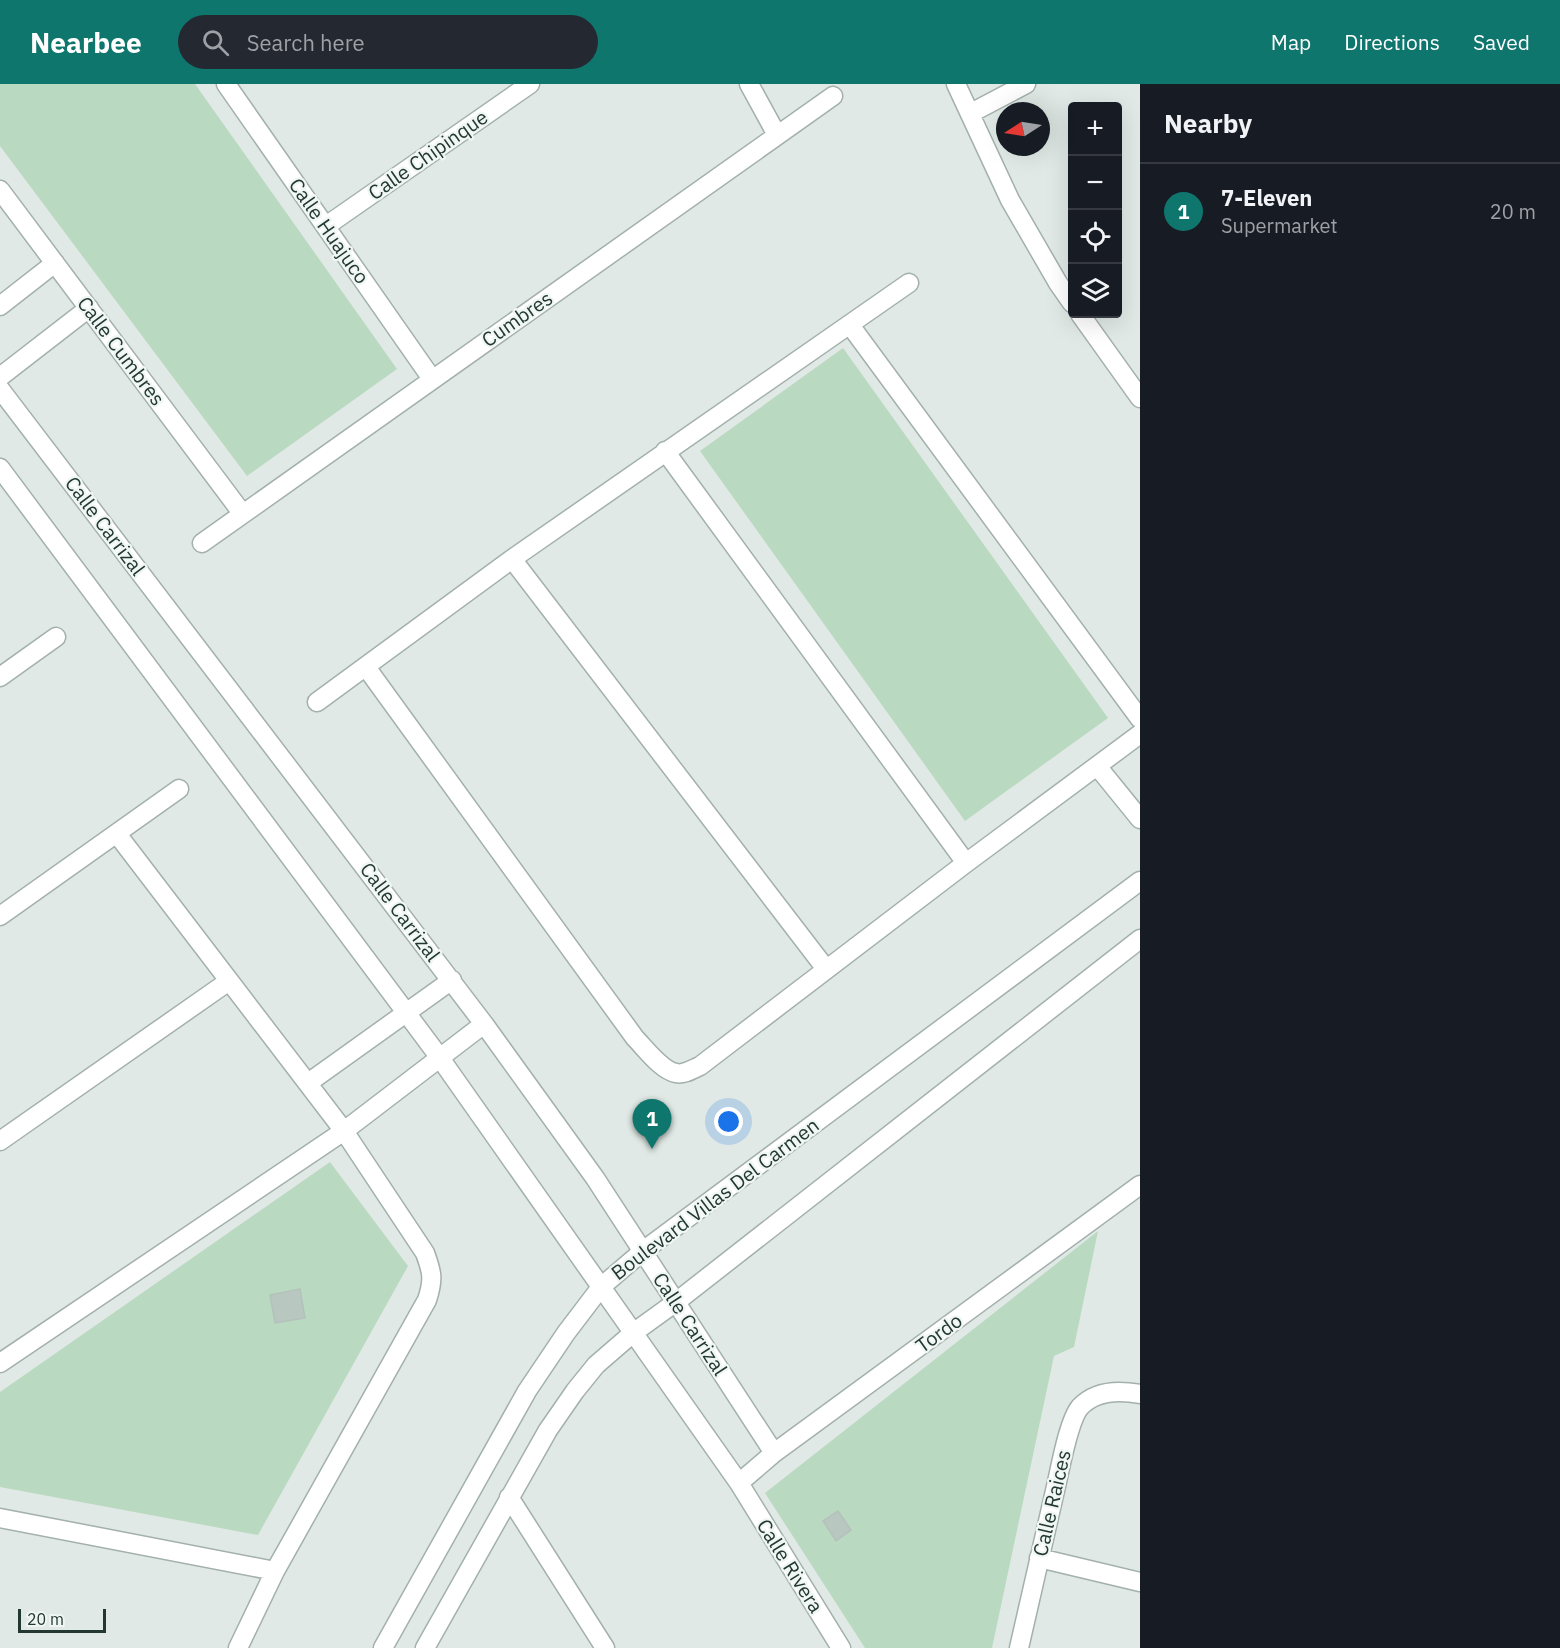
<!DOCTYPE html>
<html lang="en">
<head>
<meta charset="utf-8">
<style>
	:root { --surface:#171b24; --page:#242831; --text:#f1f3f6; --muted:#9ea1a6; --line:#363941; --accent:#0f766e }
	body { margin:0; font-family:"IBM Plex Sans",sans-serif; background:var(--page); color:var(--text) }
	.controls { position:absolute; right:18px; top:18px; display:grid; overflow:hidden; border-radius:6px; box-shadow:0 6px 24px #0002 }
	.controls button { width:54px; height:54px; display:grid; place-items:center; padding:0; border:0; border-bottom:2px solid var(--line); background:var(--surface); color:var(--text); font:30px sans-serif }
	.compass { position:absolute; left:996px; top:18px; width:54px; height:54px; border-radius:50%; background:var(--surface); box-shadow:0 6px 24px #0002; rotate:258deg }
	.scale { position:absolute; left:18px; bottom:15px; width:88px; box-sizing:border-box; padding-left:6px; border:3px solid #223831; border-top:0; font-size:16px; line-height:21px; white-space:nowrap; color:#223831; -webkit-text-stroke:4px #f0f6f3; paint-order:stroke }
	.you { position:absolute; left:729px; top:1038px; width:21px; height:21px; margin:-15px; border:4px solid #fff; border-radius:50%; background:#1a73e8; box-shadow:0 0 0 9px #1a73e833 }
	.badge { display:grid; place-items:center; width:39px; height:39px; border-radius:50%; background:var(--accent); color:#fff; font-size:20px; font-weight:700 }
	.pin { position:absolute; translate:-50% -50px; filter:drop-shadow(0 2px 3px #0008) }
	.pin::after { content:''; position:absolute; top:32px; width:21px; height:18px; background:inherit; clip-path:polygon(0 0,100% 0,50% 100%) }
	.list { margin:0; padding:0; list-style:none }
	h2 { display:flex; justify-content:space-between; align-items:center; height:78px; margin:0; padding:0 24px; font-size:26px }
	h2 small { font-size:20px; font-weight:400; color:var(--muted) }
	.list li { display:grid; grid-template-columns:39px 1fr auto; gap:18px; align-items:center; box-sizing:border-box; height:96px; padding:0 24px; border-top:2px solid var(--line) }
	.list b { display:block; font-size:22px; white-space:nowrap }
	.list p { margin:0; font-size:20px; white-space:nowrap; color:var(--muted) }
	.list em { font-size:20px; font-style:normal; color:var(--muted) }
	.icon { flex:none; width:33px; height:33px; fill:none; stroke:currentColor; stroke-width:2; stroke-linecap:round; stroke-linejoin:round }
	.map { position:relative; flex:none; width:1140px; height:1564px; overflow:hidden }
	header { display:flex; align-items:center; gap:36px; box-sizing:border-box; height:84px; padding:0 30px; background:var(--accent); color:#fff }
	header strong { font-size:28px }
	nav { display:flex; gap:33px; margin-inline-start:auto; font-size:21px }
	.search { width:420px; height:54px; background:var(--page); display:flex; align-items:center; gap:15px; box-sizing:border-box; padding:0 21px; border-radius:33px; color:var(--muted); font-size:22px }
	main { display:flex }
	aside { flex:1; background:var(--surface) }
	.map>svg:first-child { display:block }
</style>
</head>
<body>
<header>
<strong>Nearbee</strong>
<div class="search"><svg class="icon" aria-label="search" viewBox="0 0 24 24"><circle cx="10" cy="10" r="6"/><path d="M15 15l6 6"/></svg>Search here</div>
<nav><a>Map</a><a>Directions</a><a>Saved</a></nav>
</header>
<main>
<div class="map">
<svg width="1140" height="1564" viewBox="0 0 1140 1564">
	<rect width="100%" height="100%" fill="#e0e9e5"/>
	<!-- green -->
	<path fill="#bad9c1" d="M 0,0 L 195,0 L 397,285 L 247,392 L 0,62 Z
		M 843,264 L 1108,634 L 965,737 L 700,367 Z
		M 330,1078 L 408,1182 L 258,1451 L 0,1403 L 0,1308 Z
		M 1098,1147 L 1074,1263 L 1054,1272 L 992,1564 L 865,1564 L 765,1409 Z"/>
	<!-- building -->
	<path fill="#b8c7c0" stroke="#b3c2bb" stroke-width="1.5" d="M 300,1205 L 305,1234 L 275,1239 L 270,1211 Z
		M 838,1427 L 851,1446 L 836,1457 L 823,1437 Z"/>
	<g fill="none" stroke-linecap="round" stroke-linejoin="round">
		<!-- minor casing -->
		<g stroke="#a3b0ab" stroke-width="21">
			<path id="minor" d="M 226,0 L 432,295
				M 749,0 L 777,51
				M 956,0 L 1010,116 L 1058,199 L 1072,219
				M 971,29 L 1026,0
				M 0,106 L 242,429
				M 326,142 L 530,0
				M 0,222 L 55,179
				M 1080,230 L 1140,314
				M 850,241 L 1140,635
				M 0,293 L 89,224
				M 0,305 L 484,940 L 595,1094 L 774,1369
				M 665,367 L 966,779
				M 0,384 L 440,974 L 739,1399 L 841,1564
				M 202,459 L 833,12
				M 512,475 L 826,885
				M 366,583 L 635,954 C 645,964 662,987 676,989 C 684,991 693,985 700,982 L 966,779 L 1140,650
				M 0,593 L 56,553
				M 317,618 L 512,475 L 909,199
				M 1097,682 L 1140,735
				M 117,750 L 344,1047 L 425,1169 C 432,1188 434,1195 427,1216 L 275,1487 L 238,1564
				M 0,832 L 179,705
				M 308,999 L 452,896
				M 0,1057 L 229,897
				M 0,1279 L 344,1047 L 484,940
				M 739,1399 L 774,1369 L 1140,1101
				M 0,1434 L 275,1487
				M 1039,1474 L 1140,1498
				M 1019,1564 C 1032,1509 1044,1453 1057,1398 C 1061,1380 1069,1336 1080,1323 C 1096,1306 1119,1306 1140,1310"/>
		</g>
		<!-- tertiary casing -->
		<g stroke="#a3b0ab" stroke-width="21">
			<path id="tertiary" d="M 509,1413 L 605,1564
				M 383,1564 L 527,1307 L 566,1249 L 601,1203 L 643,1167 L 1140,797
				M 425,1564 L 548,1346 L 575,1307 L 596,1281 L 633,1249 L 676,1218 L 1140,855"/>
		</g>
		<!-- minor -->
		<use href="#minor" stroke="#fff" stroke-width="18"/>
		<!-- tertiary -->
		<use href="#tertiary" stroke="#fff" stroke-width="18"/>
	</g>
	<g text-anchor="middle" stroke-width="4.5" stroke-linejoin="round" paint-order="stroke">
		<!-- street labels -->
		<g font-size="20" fill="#223831" stroke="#f0f6f3">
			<text transform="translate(428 71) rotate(-35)" y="7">Calle Chipinque</text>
			<text transform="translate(329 147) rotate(55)" y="7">Calle Huajuco</text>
			<text transform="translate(517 235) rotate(-35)" y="7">Cumbres</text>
			<text transform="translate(121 267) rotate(53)" y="7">Calle Cumbres</text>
			<text transform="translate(105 442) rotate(53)" y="7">Calle Carrizal</text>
			<text transform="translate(400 828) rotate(53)" y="7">Calle Carrizal</text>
			<text transform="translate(715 1115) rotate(-37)" y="7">Boulevard Villas Del Carmen</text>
			<text transform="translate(690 1240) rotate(57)" y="7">Calle Carrizal</text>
			<text transform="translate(939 1249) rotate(-36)" y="7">Tordo</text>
			<text transform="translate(1052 1419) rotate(-77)" y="7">Calle Raices</text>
			<text transform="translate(790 1482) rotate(58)" y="7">Calle Rivera</text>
		</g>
	</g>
</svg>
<div class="controls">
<button>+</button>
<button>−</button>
<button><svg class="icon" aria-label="locate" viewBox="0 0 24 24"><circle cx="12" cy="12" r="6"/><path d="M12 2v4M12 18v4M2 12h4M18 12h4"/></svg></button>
<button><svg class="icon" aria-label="layers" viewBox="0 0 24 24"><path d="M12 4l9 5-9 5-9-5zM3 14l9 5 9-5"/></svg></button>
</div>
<svg class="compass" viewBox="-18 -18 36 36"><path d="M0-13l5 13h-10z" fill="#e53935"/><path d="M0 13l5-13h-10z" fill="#9ea1a6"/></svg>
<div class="scale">20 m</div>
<div class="you"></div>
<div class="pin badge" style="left:652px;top:1065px">1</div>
</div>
<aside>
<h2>Nearby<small></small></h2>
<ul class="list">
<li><span class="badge">1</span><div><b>7-Eleven</b><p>Supermarket</p></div><em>20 m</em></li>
</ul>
</aside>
</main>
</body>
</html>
